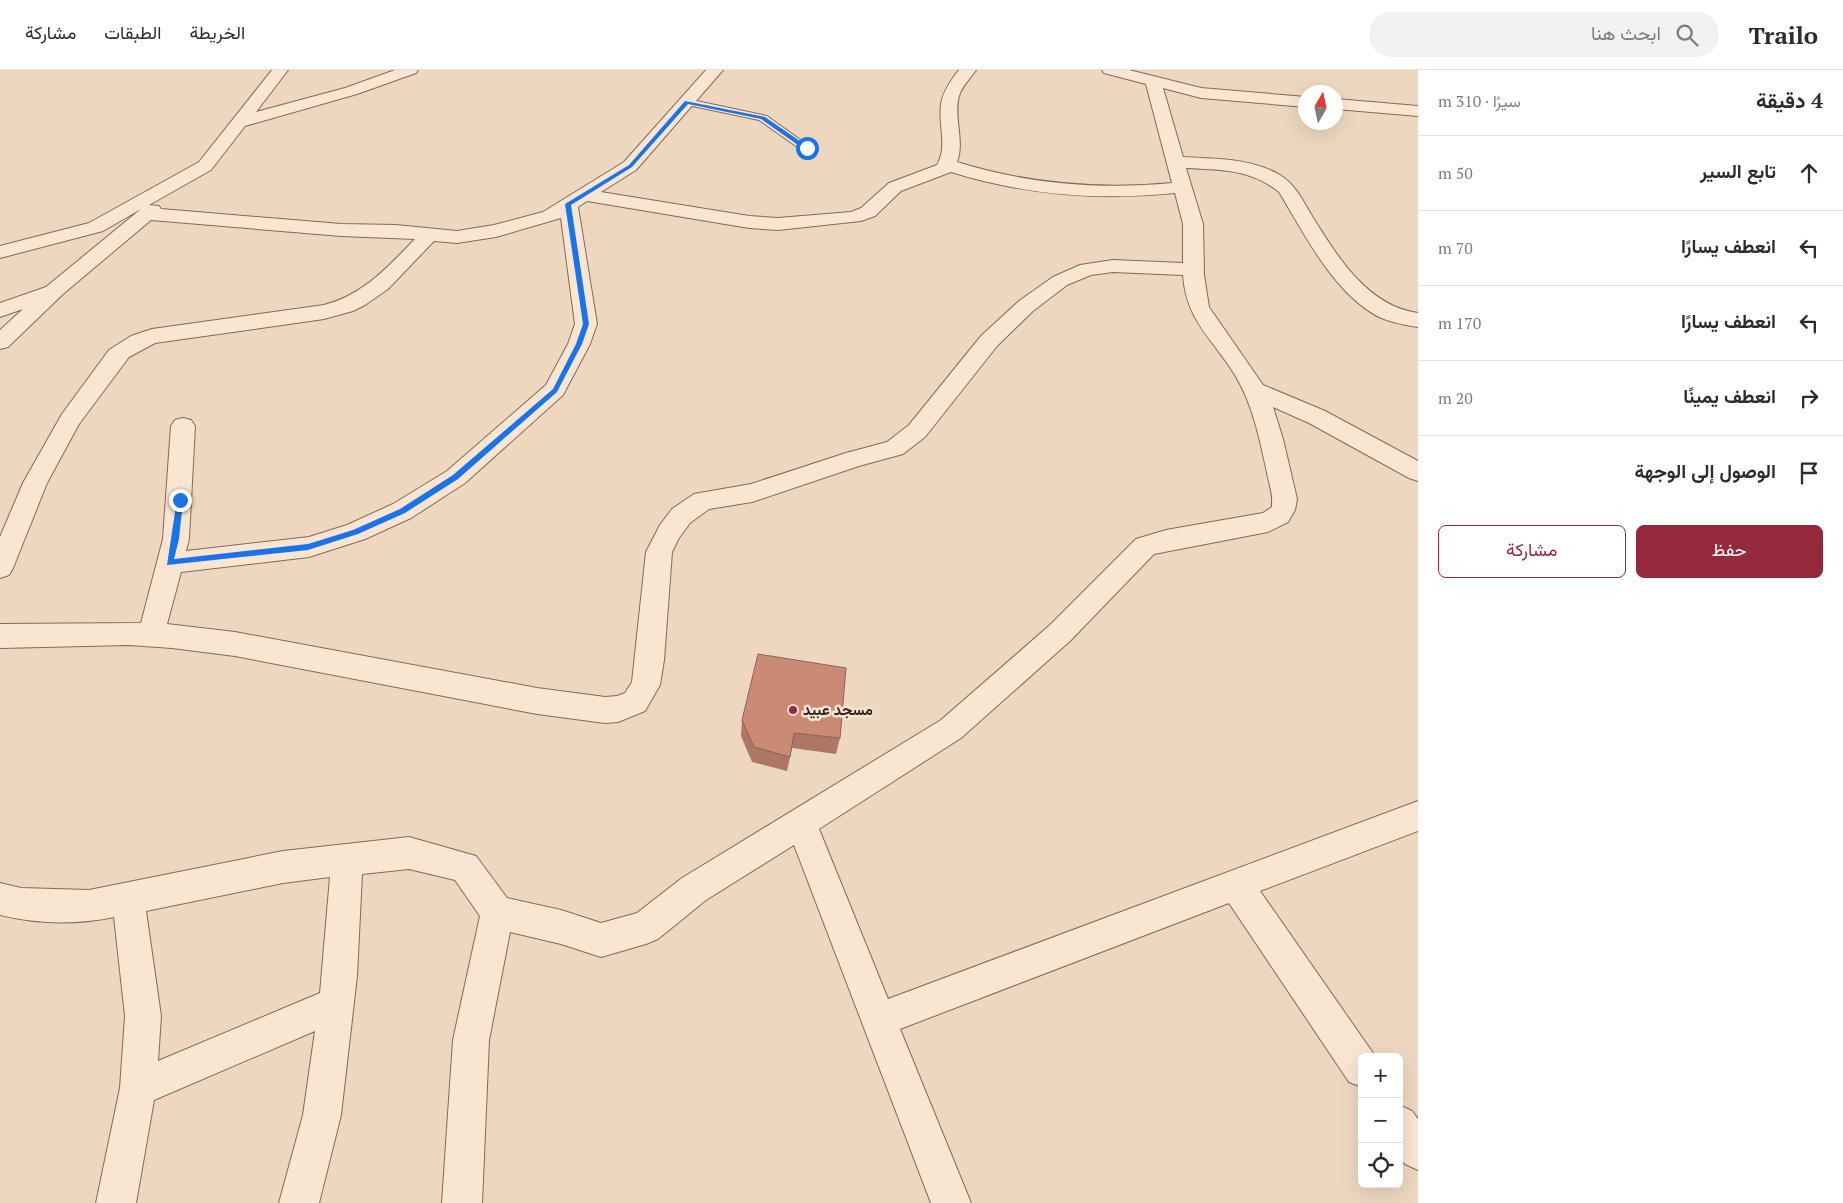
<!DOCTYPE html>
<html lang="ar">
<head>
<meta charset="utf-8">
<style>
	:root { --surface:#fff; --page:#f2f2f3; --text:#2b2b33; --muted:#7c7c81; --line:#e1e1e2; --accent:#93293b }
	body { margin:0; font-family:"PT Serif",Vazirmatn,serif; background:var(--page); color:var(--text); direction:rtl }
	.controls { position:absolute; right:15px; bottom:15px; display:grid; overflow:hidden; border-radius:8px; box-shadow:0 5px 20px #0002 }
	.controls button { width:45px; height:45px; display:grid; place-items:center; padding:0; border:0; border-bottom:1px solid var(--line); background:var(--surface); color:var(--text); font:25px sans-serif }
	.compass { position:absolute; left:1298px; top:15px; width:45px; height:45px; border-radius:50%; background:var(--surface); box-shadow:0 5px 20px #0002; rotate:9deg }
	.stop { position:absolute; width:15px; height:15px; margin:-11px; border:4px solid #1a73e8; border-radius:50%; background:#fff }
	.stop.end { background:#1a73e8; border-color:#fff; box-shadow:0 1px 5px #0008 }
	.list { margin:0; padding:0; list-style:none }
	h2 { display:flex; justify-content:space-between; align-items:center; height:65px; margin:0; padding:0 20px; font-size:21px }
	h2 small { font-size:16px; font-weight:400; color:var(--muted) }
	.list li { display:grid; grid-template-columns:32px 1fr auto; gap:15px; align-items:center; box-sizing:border-box; height:75px; padding:0 20px; border-top:1px solid var(--line) }
	.list b { display:block; font-size:19px; white-space:nowrap }
	.list em { font-size:16px; font-style:normal; color:var(--muted) }
	.actions { display:flex; gap:10px; padding:15px 20px }
	.actions a { flex:1; padding:11px 0; border:1px solid var(--accent); border-radius:8px; text-align:center; font-size:18px; color:var(--accent) }
	.actions .main { background:var(--accent); color:#fff }
	.icon { flex:none; width:28px; height:28px; fill:none; stroke:currentColor; stroke-width:2; stroke-linecap:round; stroke-linejoin:round }
	.map { position:relative; flex:none; width:1418px; height:1133px; overflow:hidden; direction:ltr }
	header { display:flex; align-items:center; gap:30px; box-sizing:border-box; height:70px; padding:0 25px; background:var(--surface); border-bottom:1px solid var(--line) }
	header strong { font-size:24px }
	nav { display:flex; gap:28px; margin-inline-start:auto; font-size:18px }
	.search { width:350px; height:45px; background:var(--page); display:flex; align-items:center; gap:12px; box-sizing:border-box; padding:0 18px; border-radius:28px; color:var(--muted); font-size:19px }
	main { display:flex }
	aside { flex:1; background:var(--surface) }
	.map>svg:first-child { display:block }
</style>
</head>
<body>
<header>
<strong>Trailo</strong>
<div class="search"><svg class="icon" aria-label="search" viewBox="0 0 24 24"><circle cx="10" cy="10" r="6"/><path d="M15 15l6 6"/></svg>ابحث هنا</div>
<nav><a>الخريطة</a><a>الطبقات</a><a>مشاركة</a></nav>
</header>
<main>
<aside>
<h2>4 دقيقة<small>سيرًا · 310 m</small></h2>
<ul class="list">
<li><svg class="icon" aria-label="ahead" viewBox="0 0 24 24"><path d="M12 20V5M6 11l6-6 6 6"/></svg><div><b>تابع السير</b></div><em>50 m</em></li>
<li><svg class="icon" aria-label="left" viewBox="0 0 24 24"><path d="M17 20v-9H6M10 6l-5 5 5 5"/></svg><div><b>انعطف يسارًا</b></div><em>70 m</em></li>
<li><svg class="icon" aria-label="left" viewBox="0 0 24 24"><path d="M17 20v-9H6M10 6l-5 5 5 5"/></svg><div><b>انعطف يسارًا</b></div><em>170 m</em></li>
<li><svg class="icon" aria-label="right" viewBox="0 0 24 24"><path d="M7 20v-9h11M14 6l5 5-5 5"/></svg><div><b>انعطف يمينًا</b></div><em>20 m</em></li>
<li><svg class="icon" aria-label="arrive" viewBox="0 0 24 24"><path d="M6 21V4h12l-3 4 3 4H6"/></svg><div><b>الوصول إلى الوجهة</b></div></li>
</ul>
<div class="actions"><a class="main">حفظ</a><a>مشاركة</a></div>
</aside>
<div class="map">
<svg width="1418" height="1133" viewBox="0 0 1418 1133">
	<rect width="100%" height="100%" fill="#edd7bf"/>
	<g fill="none" stroke-linecap="round" stroke-linejoin="round">
		<!-- lane casing -->
		<g stroke="#856858" stroke-width="2">
			<path id="lane" d="M 687,29 L 767,46 L 813,79 L 811,81 L 803,81 L 759,50 L 683,34 L 682,32 Z"/>
		</g>
		<!-- street casing -->
		<g stroke="#856858" stroke-width="2">
			<path id="street" d="M 272,0 L 288,0 L 256,42 L 345,18 L 395,0 L 418,0 L 416,3 L 357,24 L 245,56 L 211,100 L 149,135 L 159,136 L 161,139 L 341,154 L 396,155 L 457,161 L 494,155 L 543,142 L 624,92 L 706,0 L 723,0 L 636,100 L 601,122 L 749,146 L 778,148 L 851,142 L 861,138 L 889,113 L 937,95 C 948,76 938,55 941,34 C 943,21 951,10 959,0 L 976,0 C 970,9 962,16 959,26 C 953,48 965,71 957,92 C 1028,114 1098,120 1172,113 L 1146,14 L 1104,3 L 1102,0 L 1129,0 L 1201,18 L 1306,27 L 1306,37 L 1201,28 L 1163,18 L 1183,87 C 1216,89 1251,88 1280,105 C 1295,114 1303,131 1312,146 C 1337,186 1367,236 1418,243 L 1418,257 C 1404,255 1389,252 1377,246 C 1333,222 1304,163 1279,122 C 1251,99 1221,100 1186,98 L 1203,154 L 1204,205 L 1209,237 L 1263,315 L 1325,341 L 1418,391 L 1418,411 L 1409,408 L 1309,353 L 1273,337 L 1283,369 L 1297,429 L 1295,440 L 1288,452 L 1268,462 L 1154,484 L 1070,571 L 961,668 L 819,759 L 888,929 L 1418,731 L 1418,761 L 1260,821 L 1375,986 L 1362,987 L 1362,1017 L 1349,1012 L 1229,833 L 900,959 L 971,1133 L 931,1133 L 794,775 L 706,830 L 658,869 L 646,874 L 601,887 L 561,874 L 510,862 L 489,970 L 482,1133 L 442,1133 L 453,970 L 480,846 L 455,810 L 409,799 L 362,804 L 357,906 L 341,1045 L 319,1133 L 279,1133 L 303,1045 L 315,961 L 154,1030 L 136,1133 L 96,1133 L 120,1018 L 125,946 L 114,847 C 77,855 37,854 0,845 L 0,813 L 21,818 L 89,820 L 283,781 L 409,767 L 476,786 L 507,828 L 561,840 L 601,853 L 637,843 L 682,808 L 941,650 L 1050,555 L 1136,469 L 1166,460 L 1263,443 L 1272,437 L 1272,433 C 1273,424 1269,413 1267,403 C 1260,370 1253,335 1235,305 C 1213,269 1186,251 1183,205 L 1113,202 L 1091,205 L 1067,215 L 1033,241 L 997,276 L 925,367 L 903,384 L 859,396 L 752,432 L 709,439 L 690,453 L 679,468 L 672,482 L 664,590 L 660,615 L 645,641 L 618,652 L 605,653 L 537,644 L 235,586 L 172,578 L 129,575 L 0,578 L 0,554 L 141,553 L 163,469 L 171,356 L 175,350 L 183,348 L 191,350 L 195,356 L 189,469 L 186,481 L 309,467 L 347,455 L 393,434 L 447,401 L 546,315 L 568,274 L 575,254 L 561,148 L 496,167 L 457,173 L 434,171 L 388,219 L 365,235 L 353,241 L 324,249 L 155,273 L 129,287 L 79,354 L 47,413 L 13,498 L 9,505 L 0,508 L 0,467 L 23,413 L 62,344 L 109,280 L 131,266 L 152,259 L 324,235 C 363,225 388,197 415,169 L 341,166 L 151,150 L 63,224 L 8,277 L 0,279 L 0,260 L 23,239 L 0,247 L 0,233 L 46,217 L 141,139 L 103,161 L 0,188 L 0,176 L 89,153 L 199,92 ZM 951,102 C 1025,125 1098,131 1175,123 L 1183,154 L 1183,193 L 1113,190 L 1080,195 L 1053,207 L 1019,231 L 981,266 L 909,355 L 887,372 L 846,383 L 751,414 L 694,424 L 672,439 L 660,455 L 646,482 L 632,612 L 625,623 L 617,626 L 605,627 L 537,618 L 235,562 L 167,554 L 181,502 L 309,487 L 365,469 L 411,448 L 465,413 L 563,325 L 590,274 L 597,254 L 578,137 L 587,131 L 749,158 L 778,160 L 861,151 L 875,146 L 901,121 ZM 330,807 L 320,923 L 158,991 L 161,946 L 146,841 L 283,813 Z
				M 1336,29 L 1418,36 L 1418,46 L 1336,39 Z
				M 1399,1035 L 1412,1041 L 1418,1049 L 1418,1100 L 1405,1094 L 1399,1087 Z"/>
		</g>
		<!-- lane -->
		<use href="#lane" fill="#f8e6d2" fill-rule="evenodd"/>
		<!-- street -->
		<use href="#street" fill="#f8e6d2" fill-rule="evenodd"/>
	</g>
	<!-- wall -->
	<path fill="#ae7765" d="M 742,650 L 840,668 L 836,684 L 792,678 L 787,701 L 752,692 L 741,666 Z"/>
	<!-- building -->
	<path fill="#ca8a75" stroke="#8d6152" d="M 758,584 L 846,598 L 840,668 L 794,663 L 790,687 L 754,677 L 742,650 Z"/>
	<!-- route -->
	<path fill="#1a73e8" d="M 685,31 L 765,47 L 810,78 L 805,80 L 761,49 L 688,34 L 632,97 L 571,135 L 589,254 L 582,274 L 557,322 L 458,409 L 405,443 L 358,464 L 308,480 L 167,495 L 177,429 L 182,429 L 183,430 L 179,469 L 174,489 L 308,474 L 353,460 L 400,439 L 453,405 L 553,319 L 576,274 L 583,254 L 565,134 L 629,95 Z"/>
	<!-- markers -->
	<circle fill="#93293b" stroke="#f4e3ce" stroke-width="2" cx="793" cy="640" r="5"/>
	<g text-anchor="middle" stroke-width="5" stroke-linejoin="round" paint-order="stroke">
		<!-- poi labels -->
		<g font-size="15" font-weight="bold" fill="#34241c" stroke="#f4e3ce" text-anchor="start">
			<text x="803" y="645">مسجد عبيد</text>
		</g>
	</g>
</svg>
<div class="controls">
<button>+</button>
<button>−</button>
<button><svg class="icon" aria-label="locate" viewBox="0 0 24 24"><circle cx="12" cy="12" r="6"/><path d="M12 2v4M12 18v4M2 12h4M18 12h4"/></svg></button>
</div>
<svg class="compass" viewBox="-18 -18 36 36"><path d="M0-13l5 13h-10z" fill="#e53935"/><path d="M0 13l5-13h-10z" fill="#7c7c81"/></svg>
<div class="stop" style="left:807px;top:78px"></div>
<div class="stop end" style="left:180px;top:430px"></div>
</div>
</main>
</body>
</html>
